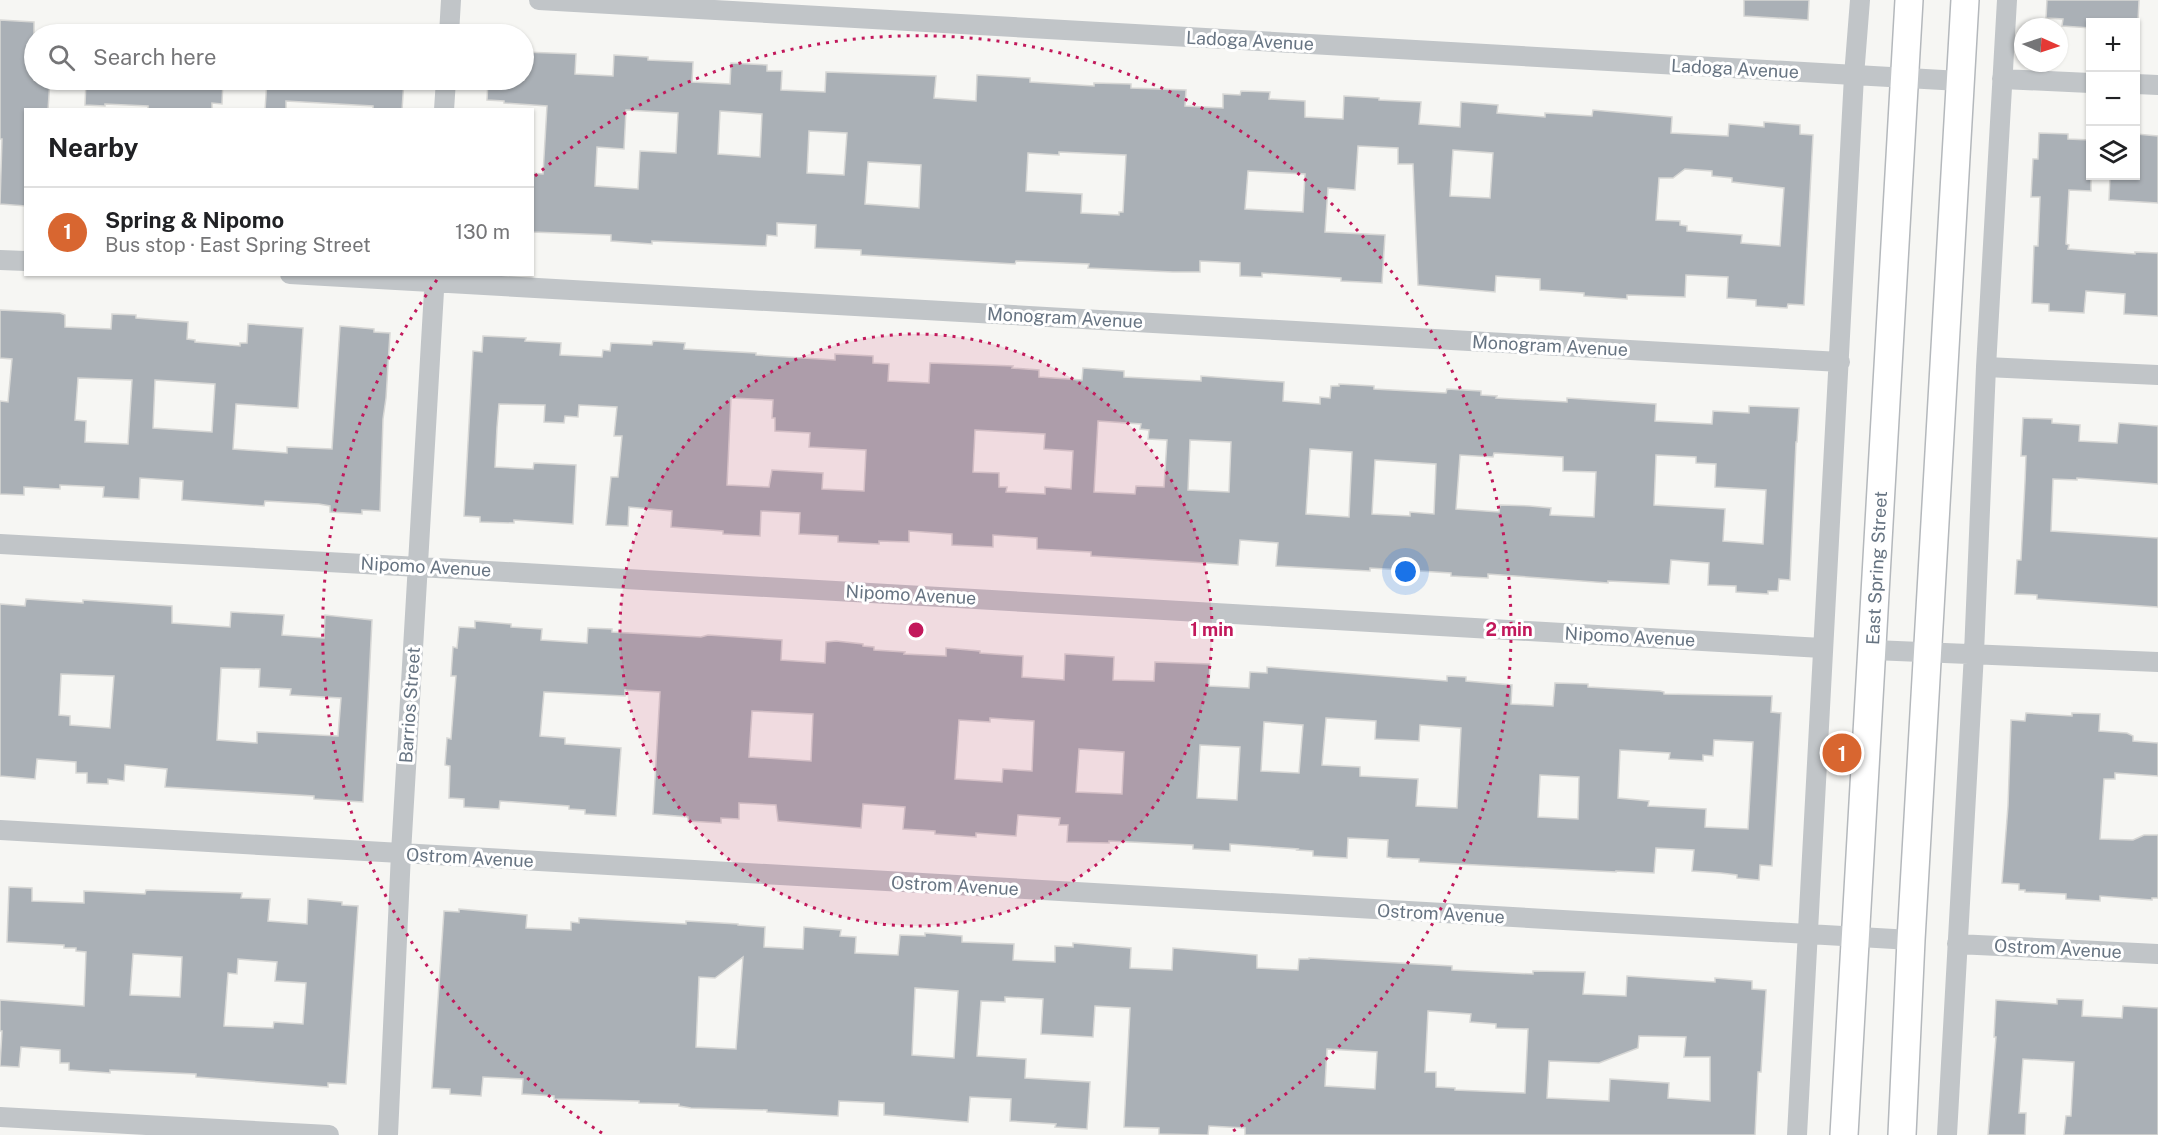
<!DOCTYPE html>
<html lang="en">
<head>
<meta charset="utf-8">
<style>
	:root { --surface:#fff; --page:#f6f6f6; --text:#202124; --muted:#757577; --line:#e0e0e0; --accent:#d86630 }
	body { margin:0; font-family:"Public Sans",sans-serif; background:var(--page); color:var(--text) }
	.controls { position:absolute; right:18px; top:18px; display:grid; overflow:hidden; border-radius:0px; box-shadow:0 2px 4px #0004 }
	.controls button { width:54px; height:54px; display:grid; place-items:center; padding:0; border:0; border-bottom:2px solid var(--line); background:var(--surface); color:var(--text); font:30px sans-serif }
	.compass { position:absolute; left:2014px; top:18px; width:54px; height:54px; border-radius:50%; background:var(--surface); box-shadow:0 2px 4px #0004; rotate:93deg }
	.you { position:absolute; left:1406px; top:572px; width:21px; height:21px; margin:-15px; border:4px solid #fff; border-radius:50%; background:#1a73e8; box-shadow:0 0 0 9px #1a73e833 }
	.badge { display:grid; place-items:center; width:39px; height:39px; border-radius:50%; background:var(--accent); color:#fff; font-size:20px; font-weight:700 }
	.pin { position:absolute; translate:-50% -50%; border:3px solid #fff; box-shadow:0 2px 6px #0006 }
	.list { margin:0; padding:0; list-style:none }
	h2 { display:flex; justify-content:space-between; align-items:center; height:78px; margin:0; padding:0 24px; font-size:26px }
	h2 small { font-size:20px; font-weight:400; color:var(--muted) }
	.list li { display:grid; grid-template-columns:39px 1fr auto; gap:18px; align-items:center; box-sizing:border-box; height:90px; padding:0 24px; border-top:2px solid var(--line) }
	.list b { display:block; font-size:22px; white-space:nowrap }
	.list p { margin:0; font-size:20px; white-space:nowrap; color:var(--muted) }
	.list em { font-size:20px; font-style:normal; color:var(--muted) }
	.icon { flex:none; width:33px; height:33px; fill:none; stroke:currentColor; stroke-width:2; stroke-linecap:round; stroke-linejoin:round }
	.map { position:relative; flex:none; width:2158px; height:1135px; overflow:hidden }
	.search { position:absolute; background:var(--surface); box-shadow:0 2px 4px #0004; left:24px; top:24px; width:510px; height:66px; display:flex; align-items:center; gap:15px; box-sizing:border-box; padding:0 21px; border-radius:33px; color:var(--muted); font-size:22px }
	.panel { position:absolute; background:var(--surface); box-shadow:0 2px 4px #0004; left:24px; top:108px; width:510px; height:168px; border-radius:0px }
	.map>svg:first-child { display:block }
</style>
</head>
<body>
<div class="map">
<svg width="2158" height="1135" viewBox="0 0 2158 1135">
	<rect width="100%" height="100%" fill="#f6f6f3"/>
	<!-- building -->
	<path fill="#aab0b6" stroke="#d7d7d5" stroke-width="1.5" fill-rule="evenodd" d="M 1744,0 L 1809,0 L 1808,20 L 1744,16 Z
		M 2047,0 L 2139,0 L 2138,22 L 2091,22 L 2091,28 L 2062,26 L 2063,19 L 2046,18 Z
		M 0,20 L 34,22 L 34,80 L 50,80 L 48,110 L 26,110 L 26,206 L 0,204 L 2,139 L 0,139 Z
		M 524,52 L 576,54 L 575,74 L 613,76 L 614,55 L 648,57 L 648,60 L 693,62 L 692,82 L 730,84 L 731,63 L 767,65 L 767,71 L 782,71 L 781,90 L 825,92 L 826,72 L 936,76 L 934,98 L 976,101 L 977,75 L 1030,78 L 1030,82 L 1094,86 L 1094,83 L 1131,84 L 1131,88 L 1186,90 L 1185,106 L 1223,108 L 1223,94 L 1240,95 L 1241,91 L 1270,92 L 1269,99 L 1305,101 L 1305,117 L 1343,119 L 1344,96 L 1379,98 L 1379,100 L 1421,102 L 1419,124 L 1460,127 L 1461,102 L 1498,105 L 1497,113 L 1545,117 L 1545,113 L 1592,116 L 1593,110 L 1672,117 L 1671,133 L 1728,136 L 1729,124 L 1764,127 L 1764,122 L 1800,125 L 1800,134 L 1813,135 L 1804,305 L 1788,304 L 1787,308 L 1756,306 L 1756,300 L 1727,298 L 1728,277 L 1686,275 L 1685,297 L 1627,295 L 1627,299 L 1584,296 L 1584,293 L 1540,290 L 1540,279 L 1496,276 L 1495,292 L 1418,285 L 1413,164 L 1398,164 L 1398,148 L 1358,146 L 1355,190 L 1328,188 L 1325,232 L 1385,235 L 1382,283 L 1341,281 L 1341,278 L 1262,273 L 1262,277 L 1240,276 L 1240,263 L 1200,261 L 1200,272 L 1173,272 L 1088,268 L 1089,264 L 1016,261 L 1015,264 L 861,255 L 861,250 L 815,248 L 816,225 L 777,223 L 777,236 L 767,235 L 766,246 L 652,241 L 652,244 L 611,241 L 611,235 L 532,232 L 532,173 L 543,174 L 547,106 L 504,103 L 504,101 L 487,100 L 488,80 L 524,80 ZM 626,110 L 678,113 L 676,153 L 640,151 L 638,189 L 595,186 L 597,147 L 624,149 ZM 720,111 L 762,114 L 760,157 L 718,154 ZM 809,131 L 847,133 L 844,175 L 807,173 ZM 1453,150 L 1493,153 L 1490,198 L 1450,196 ZM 1059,152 L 1126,155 L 1123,212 L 1119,212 L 1119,215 L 1081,213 L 1082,194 L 1026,191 L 1028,153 L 1059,155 ZM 868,162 L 921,165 L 919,208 L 865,204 ZM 1685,169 L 1712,171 L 1712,176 L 1732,178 L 1732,182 L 1784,188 L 1780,246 L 1741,243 L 1742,235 L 1687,231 L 1687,226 L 1680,225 L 1680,221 L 1656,220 L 1659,178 L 1673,178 ZM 1248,171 L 1305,174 L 1303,212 L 1245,209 Z
		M 86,80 L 223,80 L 222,104 L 212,103 L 212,110 L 148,110 L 148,106 L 105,104 L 105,106 L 85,105 Z
		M 267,80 L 404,80 L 402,110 L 373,110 L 373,106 L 286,101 L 286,110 L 265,110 Z
		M 2039,133 L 2068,134 L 2068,139 L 2091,140 L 2091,191 L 2069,190 L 2066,244 L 2069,245 L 2068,249 L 2135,254 L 2135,252 L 2158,253 L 2158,316 L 2124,314 L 2125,294 L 2086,291 L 2084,313 L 2049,311 L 2049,304 L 2032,303 L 2034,246 L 2038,246 L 2040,197 L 2031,197 L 2033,159 L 2038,159 Z
		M 2136,134 L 2158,136 L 2158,203 L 2109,200 L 2110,176 L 2136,176 Z
		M 0,310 L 60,313 L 65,315 L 65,327 L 111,329 L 112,314 L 136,315 L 136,318 L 188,322 L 187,339 L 195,340 L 195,342 L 240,346 L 240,343 L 247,343 L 248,324 L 303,328 L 298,408 L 236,404 L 233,449 L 287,453 L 287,447 L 332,449 L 340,326 L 374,329 L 374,332 L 390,333 L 386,398 L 383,419 L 380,511 L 362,510 L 362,514 L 330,512 L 330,506 L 319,504 L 265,501 L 264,506 L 182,500 L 183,481 L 140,478 L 139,499 L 103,497 L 104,487 L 60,485 L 60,489 L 24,487 L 24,495 L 0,494 L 0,401 L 8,402 L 12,359 L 0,358 ZM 78,378 L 132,380 L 128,444 L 85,442 L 86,421 L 75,420 ZM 155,380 L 215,384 L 212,432 L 153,428 Z
		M 483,336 L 526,338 L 525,341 L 561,343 L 560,355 L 602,357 L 603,350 L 610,351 L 611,343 L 652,345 L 653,341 L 685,343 L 684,349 L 756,353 L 756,355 L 835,360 L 835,354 L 873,356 L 873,363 L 889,364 L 888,381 L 929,383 L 930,363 L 1013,366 L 1012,368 L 1039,370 L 1039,377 L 1082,380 L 1083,368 L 1124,371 L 1124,377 L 1201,381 L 1201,376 L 1284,382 L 1283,401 L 1320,404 L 1320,397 L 1330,398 L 1331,386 L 1339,386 L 1339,384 L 1374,386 L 1374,389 L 1446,393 L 1447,389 L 1481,391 L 1481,395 L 1497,396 L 1496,398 L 1567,402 L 1567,398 L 1656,404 L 1655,421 L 1712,424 L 1713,411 L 1749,413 L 1749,406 L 1799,408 L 1797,442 L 1796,442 L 1790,580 L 1779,579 L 1778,591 L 1768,591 L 1768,594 L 1736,592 L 1736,586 L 1708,585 L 1709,563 L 1671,560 L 1669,584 L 1608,581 L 1608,583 L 1488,574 L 1488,578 L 1451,576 L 1451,573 L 1370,568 L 1370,571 L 1276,566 L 1278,543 L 1240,540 L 1238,565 L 1091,556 L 1091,552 L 1037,549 L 1037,538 L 993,535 L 993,547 L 952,545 L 952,534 L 909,531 L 909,542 L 879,541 L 879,544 L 838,542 L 838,536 L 799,534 L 800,513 L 761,511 L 760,536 L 723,534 L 723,531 L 671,527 L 672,511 L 629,507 L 628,526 L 606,525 L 611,477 L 618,477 L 622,436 L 614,436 L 617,407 L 579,405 L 578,417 L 565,416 L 564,423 L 544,422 L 545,405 L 499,404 L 497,427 L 495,467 L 533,469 L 534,463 L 576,465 L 573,524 L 514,520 L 514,523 L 480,522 L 480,517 L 464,516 L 473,351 L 482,352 ZM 731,398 L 773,400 L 772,418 L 775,418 L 775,431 L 810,433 L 809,447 L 866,450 L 864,491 L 822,489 L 823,473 L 772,470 L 769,487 L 727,485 ZM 1098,421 L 1141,424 L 1140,429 L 1149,430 L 1148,439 L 1167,440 L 1164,487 L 1136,486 L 1135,494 L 1094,492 ZM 975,430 L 1045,434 L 1044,449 L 1073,451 L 1071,489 L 1045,487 L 1045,494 L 1006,492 L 1007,487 L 999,487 L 999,473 L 973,472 ZM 1190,440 L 1231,442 L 1229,492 L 1188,490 ZM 1310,449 L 1352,452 L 1349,517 L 1306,514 ZM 1494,453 L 1563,457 L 1563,471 L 1596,472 L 1594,517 L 1550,515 L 1551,508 L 1530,506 L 1500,505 L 1499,512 L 1456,509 L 1460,455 L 1493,457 ZM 1656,455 L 1696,457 L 1696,463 L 1716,464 L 1715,487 L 1766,490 L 1763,544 L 1723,541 L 1725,509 L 1654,505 ZM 1375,460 L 1436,464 L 1434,514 L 1410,512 L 1410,516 L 1372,514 Z
		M 2023,418 L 2052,419 L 2052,423 L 2080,425 L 2079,441 L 2117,443 L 2119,423 L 2158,426 L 2158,484 L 2077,478 L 2077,480 L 2053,479 L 2051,531 L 2158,538 L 2158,607 L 2037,599 L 2037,595 L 2015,594 L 2017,560 L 2021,560 L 2025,482 L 2026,456 L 2021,456 Z
		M 26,599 L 83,603 L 83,600 L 172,606 L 172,623 L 230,627 L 231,612 L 284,615 L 282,635 L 324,638 L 325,615 L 372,620 L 363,802 L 314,799 L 314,796 L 165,787 L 167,769 L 125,765 L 124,781 L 108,779 L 108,784 L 87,783 L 87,773 L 76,773 L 76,762 L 37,759 L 35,779 L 0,776 L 0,604 L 25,606 ZM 221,668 L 260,669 L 259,687 L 291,689 L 290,695 L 341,698 L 338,736 L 257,732 L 257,743 L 217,740 ZM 61,674 L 114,676 L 110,728 L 70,725 L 70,716 L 59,715 Z
		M 475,621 L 511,624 L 511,627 L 542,629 L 541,640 L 587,643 L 588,628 L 612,629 L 612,632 L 701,637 L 708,635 L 782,640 L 781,660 L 825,663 L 826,642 L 836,641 L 863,644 L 863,646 L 874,647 L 874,650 L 905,652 L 904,654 L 946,656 L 946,648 L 980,651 L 980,653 L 1023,656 L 1022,677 L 1064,680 L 1065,654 L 1114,657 L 1113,680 L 1154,681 L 1155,662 L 1210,664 L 1209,686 L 1249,688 L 1250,672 L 1267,673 L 1267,667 L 1447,681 L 1447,676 L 1466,677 L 1466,681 L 1512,685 L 1511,704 L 1553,706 L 1555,683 L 1588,684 L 1588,687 L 1660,691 L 1664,692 L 1664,694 L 1772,696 L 1771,712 L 1781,713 L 1772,866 L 1760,865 L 1759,880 L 1737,878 L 1737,875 L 1721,873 L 1692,871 L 1694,850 L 1656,848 L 1654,873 L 1616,871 L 1616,872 L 1419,862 L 1419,859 L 1392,858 L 1387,857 L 1388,840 L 1348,838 L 1347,858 L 1313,856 L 1313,851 L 1297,850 L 1298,849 L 1230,844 L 1230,851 L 1193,849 L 1193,845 L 1109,841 L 1109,843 L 1067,842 L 1068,825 L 1059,825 L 1060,818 L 1018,815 L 1016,836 L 976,833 L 976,837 L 935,834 L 935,831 L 903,829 L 905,807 L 863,804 L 861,828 L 778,821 L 776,805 L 739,803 L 739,819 L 721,818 L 721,823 L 688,821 L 688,817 L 653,814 L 660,692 L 625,690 L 625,696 L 544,692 L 540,736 L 565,738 L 565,744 L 621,748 L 616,816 L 585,814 L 585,810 L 569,809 L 569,806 L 500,801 L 499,809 L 464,807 L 464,799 L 449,798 L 450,766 L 445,765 L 447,738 L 451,739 L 456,676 L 451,676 L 453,647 L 457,648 L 459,627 L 475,628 ZM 752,711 L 813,714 L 811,761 L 749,757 ZM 990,718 L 1034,721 L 1032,771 L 1003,769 L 1002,782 L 955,779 L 959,720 L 990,722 ZM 1326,718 L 1376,721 L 1375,739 L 1419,741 L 1420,725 L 1461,728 L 1457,808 L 1416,806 L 1418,779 L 1360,776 L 1360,767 L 1322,765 ZM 1264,722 L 1303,725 L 1299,773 L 1261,771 ZM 1714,740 L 1753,742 L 1748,829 L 1705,827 L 1706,809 L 1648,806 L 1649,801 L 1618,798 L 1620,750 L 1670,753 L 1669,759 L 1703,761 L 1703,755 L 1713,756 ZM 1200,745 L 1240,747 L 1237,800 L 1197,798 ZM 1079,749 L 1124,752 L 1122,794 L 1076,792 ZM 1540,775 L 1579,777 L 1578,819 L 1538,817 Z
		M 2026,713 L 2072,716 L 2072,713 L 2100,714 L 2099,731 L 2127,733 L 2133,736 L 2133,741 L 2158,743 L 2158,776 L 2115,773 L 2115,779 L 2104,779 L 2100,839 L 2133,840 L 2144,835 L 2158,835 L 2158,898 L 2152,898 L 2152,900 L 2100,896 L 2100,901 L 2066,899 L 2066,894 L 2025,892 L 2025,890 L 2019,890 L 2019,884 L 2002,883 L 2008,806 L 2011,720 L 2025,721 Z
		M 9,887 L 32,888 L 32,901 L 84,903 L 84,891 L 145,894 L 146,890 L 242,893 L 241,898 L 270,899 L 268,921 L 307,924 L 308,899 L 342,902 L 342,905 L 358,906 L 346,1084 L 328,1083 L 328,1087 L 196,1077 L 196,1074 L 110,1070 L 110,1073 L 69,1070 L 69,1063 L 60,1063 L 60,1050 L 21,1047 L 19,1067 L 0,1066 L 2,1031 L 0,1031 L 0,1000 L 84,1006 L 86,952 L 76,951 L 76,948 L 64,948 L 64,945 L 7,942 ZM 133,954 L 182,957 L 180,997 L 130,995 ZM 238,959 L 277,962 L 275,981 L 306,983 L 303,1024 L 274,1022 L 273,1028 L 224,1026 L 228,973 L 237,974 Z
		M 459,909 L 527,915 L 526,928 L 571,930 L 571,922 L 579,923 L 579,918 L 686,924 L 686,921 L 738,924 L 738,925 L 765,927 L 764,947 L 803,949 L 804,927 L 841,930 L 840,936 L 856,937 L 855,953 L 898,955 L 900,935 L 925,936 L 925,933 L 962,936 L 962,942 L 1014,944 L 1013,960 L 1055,962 L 1055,946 L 1073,947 L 1073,943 L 1131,948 L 1130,968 L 1172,970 L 1173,948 L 1257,955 L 1257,968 L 1298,970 L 1299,959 L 1309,959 L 1309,958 L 1452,966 L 1452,970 L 1533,974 L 1533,971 L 1585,972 L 1583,994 L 1626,996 L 1627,976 L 1715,982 L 1715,978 L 1752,981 L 1752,989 L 1766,990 L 1761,1072 L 1758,1072 L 1755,1135 L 1245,1135 L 1245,1128 L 1209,1126 L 1208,1135 L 1159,1134 L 1159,1128 L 1124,1127 L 1130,1008 L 1095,1006 L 1093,1037 L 1041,1034 L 1043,999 L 1005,997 L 1005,1002 L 981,1001 L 977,1056 L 1026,1059 L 1025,1078 L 1090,1082 L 1087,1129 L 1055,1127 L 1056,1124 L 1010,1121 L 1011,1099 L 970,1097 L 968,1122 L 884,1115 L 884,1103 L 839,1101 L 838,1116 L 767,1112 L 767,1110 L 691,1108 L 679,1106 L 679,1104 L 639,1103 L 639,1101 L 554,1099 L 554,1096 L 522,1094 L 523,1079 L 483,1077 L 481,1096 L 450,1094 L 450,1089 L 432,1088 L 444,911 L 459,912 ZM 743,957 L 736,1049 L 696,1047 L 699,977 L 715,978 ZM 915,988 L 958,991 L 954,1058 L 912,1055 ZM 1428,1011 L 1471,1014 L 1470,1022 L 1496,1024 L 1496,1028 L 1528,1029 L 1525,1093 L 1455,1090 L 1455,1088 L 1436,1087 L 1436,1072 L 1425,1072 ZM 1639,1036 L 1686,1037 L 1684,1057 L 1710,1057 L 1710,1101 L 1668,1098 L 1669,1083 L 1610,1079 L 1609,1101 L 1547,1098 L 1549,1061 L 1599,1063 L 1638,1048 ZM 1327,1049 L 1377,1052 L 1375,1089 L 1325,1086 Z
		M 2057,999 L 2083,1000 L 2082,1016 L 2122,1018 L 2123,1006 L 2158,1008 L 2158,1135 L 2064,1135 L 2066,1116 L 2071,1116 L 2074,1062 L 2023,1059 L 2019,1113 L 2026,1113 L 2025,1135 L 1988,1135 L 1996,1037 L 1994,1037 L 1996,1000 L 2057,1004 Z"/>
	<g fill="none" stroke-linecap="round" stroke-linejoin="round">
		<!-- secondary casing -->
		<g stroke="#b4b8bc" stroke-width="30">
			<path id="secondary" d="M 1844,1135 L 1909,0
				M 1902,1135 L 1911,940 L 1965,0"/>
		</g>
		<!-- street -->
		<path stroke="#c1c5c8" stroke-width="20" d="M 539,0 L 1960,81
			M 449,34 L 451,0
			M 2002,79 L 2090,83
			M 2136,84 L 2158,85
			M 444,110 L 446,80
			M 0,260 L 26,261
			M 290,274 L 1840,362
			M 1986,367 L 2158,375
			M 0,544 L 419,567 L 1822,648
			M 1873,650 L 2158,662
			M 0,830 L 1911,940
			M 1957,944 L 2158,954
			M 0,1117 L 329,1135
			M 388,1135 L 401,853 L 435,274
			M 1797,1135 L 1854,76 L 1860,0
			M 1947,1135 L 1974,653 L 1986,367 L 2007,0"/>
		<!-- secondary -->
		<use href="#secondary" stroke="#fff" stroke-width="27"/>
	</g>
	<!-- distance rings -->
	<circle cx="916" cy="630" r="296" fill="#c2185b" fill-opacity=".12"/>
	<g fill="none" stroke="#c2185b" stroke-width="3" stroke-dasharray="3 6">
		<circle cx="916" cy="630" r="296"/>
		<path d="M602 1133A593 593 0 0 1 439 277M535 176A593 593 0 1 1 1230 1133"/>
	</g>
	<g text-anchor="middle" stroke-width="6" stroke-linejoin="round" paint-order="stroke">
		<!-- street labels -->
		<g font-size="18" fill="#677482" stroke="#fff">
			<text transform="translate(1250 41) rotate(3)" y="6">Ladoga Avenue</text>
			<text transform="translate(1735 69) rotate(3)" y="6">Ladoga Avenue</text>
			<text transform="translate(1065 318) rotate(3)" y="6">Monogram Avenue</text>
			<text transform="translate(1550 346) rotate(3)" y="6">Monogram Avenue</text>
			<text transform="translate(426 567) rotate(3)" y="6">Nipomo Avenue</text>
			<text transform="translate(1877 568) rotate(-87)" y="6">East Spring Street</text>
			<text transform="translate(911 595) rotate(3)" y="6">Nipomo Avenue</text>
			<text transform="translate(1630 637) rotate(3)" y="6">Nipomo Avenue</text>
			<text transform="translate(410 705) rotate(-86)" y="6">Barrios Street</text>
			<text transform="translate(470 858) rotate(3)" y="6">Ostrom Avenue</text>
			<text transform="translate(955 886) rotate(3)" y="6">Ostrom Avenue</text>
			<text transform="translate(1441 914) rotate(3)" y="6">Ostrom Avenue</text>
			<text transform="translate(2058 949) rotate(3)" y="6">Ostrom Avenue</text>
		</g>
	</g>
	<circle cx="916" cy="630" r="9" fill="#c2185b" stroke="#fff" stroke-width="3"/>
	<g font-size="18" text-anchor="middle" font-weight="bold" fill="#c2185b" stroke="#fff" stroke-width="6" stroke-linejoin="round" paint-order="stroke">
		<text x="1212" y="636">1 min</text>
		<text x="1509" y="636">2 min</text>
	</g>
</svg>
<div class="controls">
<button>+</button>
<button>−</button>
<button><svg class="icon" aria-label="layers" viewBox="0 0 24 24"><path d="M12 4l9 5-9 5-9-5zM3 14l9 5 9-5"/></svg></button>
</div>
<svg class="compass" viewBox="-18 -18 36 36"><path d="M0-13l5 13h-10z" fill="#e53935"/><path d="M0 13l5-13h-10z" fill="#757577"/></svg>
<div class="you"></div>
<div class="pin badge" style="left:1842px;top:753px">1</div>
<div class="search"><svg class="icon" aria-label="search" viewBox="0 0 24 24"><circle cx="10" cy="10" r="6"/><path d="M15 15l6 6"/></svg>Search here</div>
<section class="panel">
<h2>Nearby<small></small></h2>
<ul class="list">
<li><span class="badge">1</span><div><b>Spring &amp; Nipomo</b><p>Bus stop · East Spring Street</p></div><em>130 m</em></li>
</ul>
</section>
</div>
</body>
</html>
